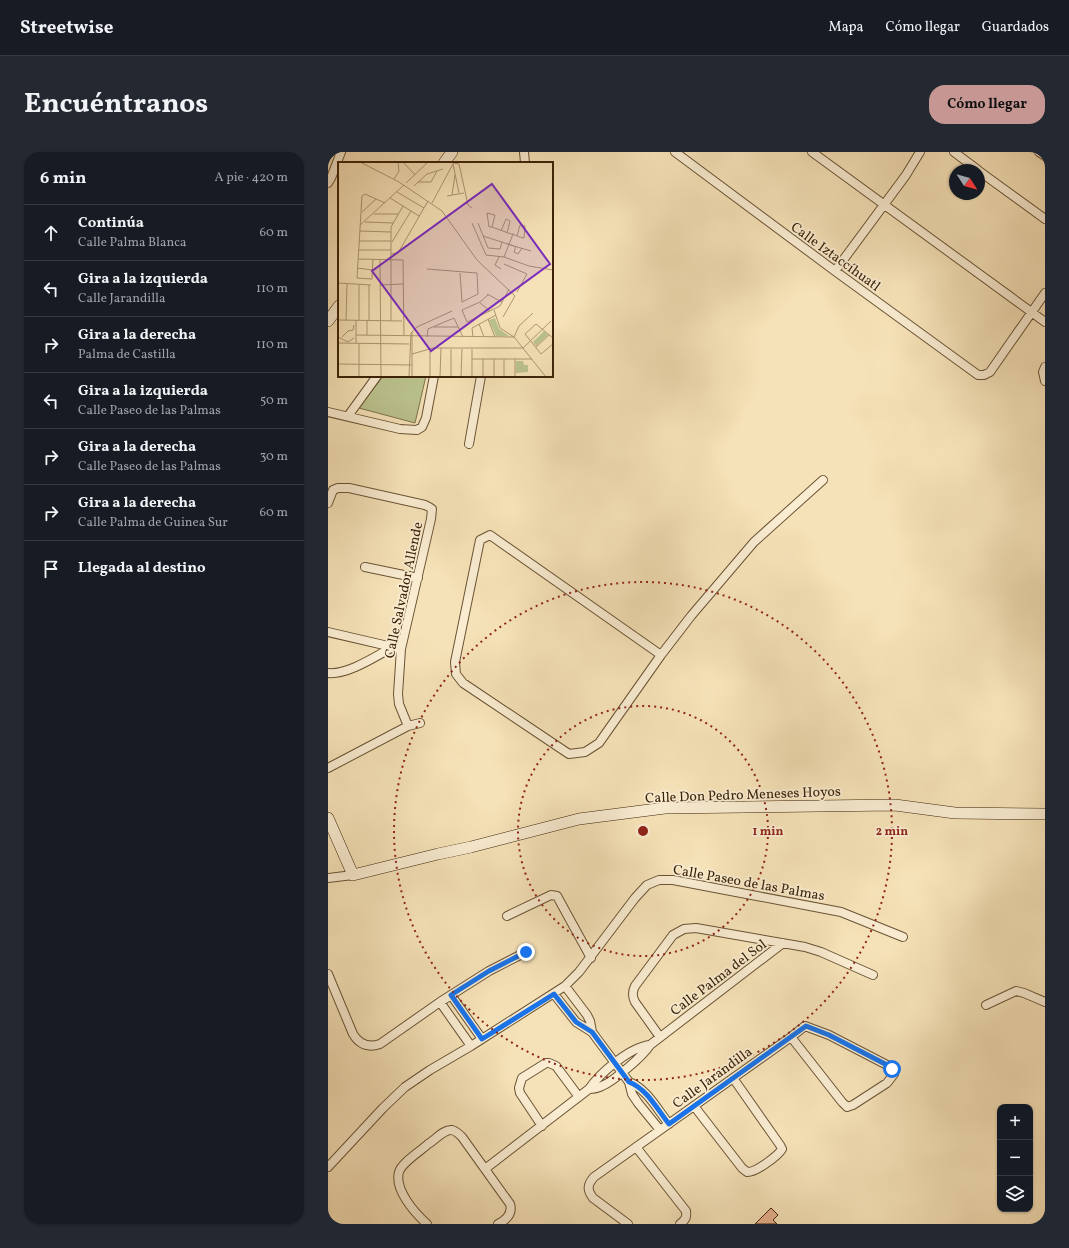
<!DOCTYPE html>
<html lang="es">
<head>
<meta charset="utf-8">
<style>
	:root { --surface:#171b24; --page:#242831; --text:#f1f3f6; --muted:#9ea1a6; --line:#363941; --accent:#c59692 }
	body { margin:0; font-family:Vollkorn,serif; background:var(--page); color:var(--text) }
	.controls { position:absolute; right:12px; bottom:12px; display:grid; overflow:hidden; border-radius:8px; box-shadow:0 1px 3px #0004 }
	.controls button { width:36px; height:36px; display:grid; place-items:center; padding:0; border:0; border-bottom:1px solid var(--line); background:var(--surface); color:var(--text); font:20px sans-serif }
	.compass { position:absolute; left:621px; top:12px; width:36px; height:36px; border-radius:50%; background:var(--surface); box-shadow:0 1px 3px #0004; rotate:126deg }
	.stop { position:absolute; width:12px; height:12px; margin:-9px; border:3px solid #1a73e8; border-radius:50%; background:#fff }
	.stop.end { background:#1a73e8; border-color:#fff; box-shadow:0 1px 4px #0008 }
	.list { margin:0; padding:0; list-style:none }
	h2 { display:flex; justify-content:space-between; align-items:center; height:52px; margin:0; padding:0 16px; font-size:17px }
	h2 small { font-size:13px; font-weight:400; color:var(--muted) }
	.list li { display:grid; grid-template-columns:26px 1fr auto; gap:12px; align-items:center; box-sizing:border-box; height:56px; padding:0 16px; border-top:1px solid var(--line) }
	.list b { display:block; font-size:15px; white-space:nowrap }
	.list p { margin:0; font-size:13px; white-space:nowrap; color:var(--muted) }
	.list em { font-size:13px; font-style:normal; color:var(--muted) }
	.icon { flex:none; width:22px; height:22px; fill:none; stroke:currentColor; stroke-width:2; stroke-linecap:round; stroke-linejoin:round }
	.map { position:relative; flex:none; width:717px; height:1072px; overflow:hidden; border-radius:16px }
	header { display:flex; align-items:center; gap:24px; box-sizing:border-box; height:56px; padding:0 20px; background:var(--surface); border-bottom:1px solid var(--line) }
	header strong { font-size:19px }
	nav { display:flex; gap:22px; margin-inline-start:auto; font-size:14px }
	.intro { display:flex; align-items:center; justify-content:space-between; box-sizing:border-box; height:96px; padding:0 24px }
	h1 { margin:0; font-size:28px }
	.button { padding:10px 18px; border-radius:16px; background:var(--accent); color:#111; font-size:14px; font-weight:700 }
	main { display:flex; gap:24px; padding:0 24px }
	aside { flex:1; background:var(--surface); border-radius:16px; box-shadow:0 1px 3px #0004 }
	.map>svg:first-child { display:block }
</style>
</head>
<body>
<header>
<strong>Streetwise</strong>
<nav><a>Mapa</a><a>Cómo llegar</a><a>Guardados</a></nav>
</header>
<div class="intro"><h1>Encuéntranos</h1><a class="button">Cómo llegar</a></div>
<main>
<aside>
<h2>6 min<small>A pie · 420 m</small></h2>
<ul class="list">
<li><svg class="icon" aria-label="ahead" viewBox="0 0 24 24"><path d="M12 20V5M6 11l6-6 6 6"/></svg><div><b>Continúa</b><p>Calle Palma Blanca</p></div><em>60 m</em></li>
<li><svg class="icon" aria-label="left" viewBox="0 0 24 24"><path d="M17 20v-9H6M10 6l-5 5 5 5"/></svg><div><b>Gira a la izquierda</b><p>Calle Jarandilla</p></div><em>110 m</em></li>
<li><svg class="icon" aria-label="right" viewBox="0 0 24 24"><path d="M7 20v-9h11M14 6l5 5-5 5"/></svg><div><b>Gira a la derecha</b><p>Palma de Castilla</p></div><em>110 m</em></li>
<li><svg class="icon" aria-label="left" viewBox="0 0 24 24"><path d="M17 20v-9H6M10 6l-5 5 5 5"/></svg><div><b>Gira a la izquierda</b><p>Calle Paseo de las Palmas</p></div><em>50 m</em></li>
<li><svg class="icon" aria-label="right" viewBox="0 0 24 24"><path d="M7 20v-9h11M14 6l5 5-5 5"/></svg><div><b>Gira a la derecha</b><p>Calle Paseo de las Palmas</p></div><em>30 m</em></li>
<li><svg class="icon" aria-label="right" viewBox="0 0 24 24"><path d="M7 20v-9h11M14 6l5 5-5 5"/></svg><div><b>Gira a la derecha</b><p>Calle Palma de Guinea Sur</p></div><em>60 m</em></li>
<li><svg class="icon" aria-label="arrive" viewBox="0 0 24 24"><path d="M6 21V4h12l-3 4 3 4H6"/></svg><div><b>Llegada al destino</b></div></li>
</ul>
</aside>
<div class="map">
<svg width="717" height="1072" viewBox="0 0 717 1072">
	<rect width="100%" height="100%" fill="#f6e2b8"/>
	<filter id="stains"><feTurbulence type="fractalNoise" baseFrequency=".005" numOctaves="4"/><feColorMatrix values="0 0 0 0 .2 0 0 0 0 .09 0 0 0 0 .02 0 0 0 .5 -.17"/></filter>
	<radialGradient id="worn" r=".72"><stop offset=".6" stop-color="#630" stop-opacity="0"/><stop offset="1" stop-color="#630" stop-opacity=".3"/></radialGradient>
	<!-- green -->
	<path fill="#bbc38f" stroke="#7c734c" d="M 55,224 L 98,224 L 87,271 L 31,256 Z"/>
	<!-- building -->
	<path fill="#e8b28f" stroke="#3c2308" d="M 443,1056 L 450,1063 L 445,1068 L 449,1072 L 427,1072 Z"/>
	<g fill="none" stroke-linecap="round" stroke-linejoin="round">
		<!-- street casing -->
		<g stroke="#6a5334" stroke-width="10">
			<path id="street" d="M 196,0 L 197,11
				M 347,0 L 507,119 L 650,223 L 656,223 L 662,220 L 717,141
				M 484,0 L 717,170
				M 626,0 L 650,18
				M 711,0 L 717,4
				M 651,19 L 717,67
				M 0,31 L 3,26 L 13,0
				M 507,119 L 578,23 L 592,0
				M 717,215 L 715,220 L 717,229
				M 0,260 L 72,277 L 89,278 L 94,275 L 98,266 L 106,224
				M 20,264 L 49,224
				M 141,292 L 153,224
				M 0,351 L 5,338 L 10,336 L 21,336 L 97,353 L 101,355 L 104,357 L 103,367 L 73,497 L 70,542 L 71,552 L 80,574
				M 37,415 L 90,426
				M 0,480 L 73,497
				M 333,503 L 162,383 L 152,388 L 127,510 L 128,522 L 135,531 L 241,602 L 257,600 L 271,591 L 333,503 L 363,464 L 426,390 L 495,328
				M 0,521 C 20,523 48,504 65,495
				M 0,616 L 80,574 L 92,571
				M 0,726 L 25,723
				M 179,764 L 223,743 L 229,744 L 263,806
				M 0,822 L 25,882 C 31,892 40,896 52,892 L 112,850 L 161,819 L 198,800
				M 237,834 L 259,863 L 262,869 L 264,880
				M 226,842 L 248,870 L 264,880 L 301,930 L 304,942 L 310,951 L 332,978
				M 123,843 L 154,887
				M 112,850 L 143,894
				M 658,853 L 688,839 L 696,841 L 717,850
				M 332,885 L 307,850 C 304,844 304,840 307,834 L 345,783 L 356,777 L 368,776 L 477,795 L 493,800 L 545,823
				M 301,930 C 319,937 329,957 341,972
				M 261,937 C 265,937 270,936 274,934 C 286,929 315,904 322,893 L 455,791
				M 366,954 L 414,1016 C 415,1017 418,1019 419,1020 C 427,1021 450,1004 454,997 L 452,993 L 405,926
				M 214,974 L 192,941 L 191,936 L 194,926 L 218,911 L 221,911 L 228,914 L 251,945
				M 308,995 L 358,1059 C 359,1066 357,1068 352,1072
				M 0,1015 L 55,956 L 77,935 L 102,918 L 143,894 L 237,834 L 251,820 L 307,746 L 319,733 L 331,728 L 345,728 L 513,760 L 575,785
				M 157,1017 L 261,937 C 272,921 302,895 322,893
				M 99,1072 C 87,1061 66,1038 71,1020 C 74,1010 93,999 100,992 C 107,988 116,977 124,978 C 128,979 131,982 134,985 L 182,1052 C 185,1062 178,1068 170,1072
				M 300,1072 L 265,1046 C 259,1038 259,1033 266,1025 L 463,885 L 477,874 L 501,883 L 561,914 L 566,922 L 559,931 L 525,953 L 519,955 L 514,950 L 463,885"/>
		</g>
		<!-- secondary casing -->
		<g stroke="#3c2308" stroke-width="12">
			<path id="secondary" d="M 116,11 L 124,0
				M 0,169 L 11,154
				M 0,666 L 25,723 L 110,702 L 143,695 L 251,667 L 337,656 L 567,653 L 627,661 L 717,662"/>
		</g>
		<!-- street -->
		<use href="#street" stroke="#f9ecd1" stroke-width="8"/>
		<!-- secondary -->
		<use href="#secondary" stroke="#f9ecd1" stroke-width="11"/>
	</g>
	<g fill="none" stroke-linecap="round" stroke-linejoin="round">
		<!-- route -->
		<path stroke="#1a73e8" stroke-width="5" d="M 198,800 L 161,819 L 123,843 L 154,887 L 226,842 L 248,870 L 264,880 L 301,930 C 319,937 329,957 341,972 L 478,874 L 501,883 L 561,914 L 564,917"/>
	</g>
	<!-- distance rings -->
	<g fill="none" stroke="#8f2418" stroke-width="2" stroke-dasharray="2 4">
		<circle cx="315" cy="679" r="125"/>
		<circle cx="315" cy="679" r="249"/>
	</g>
	<g text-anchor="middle" stroke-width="3.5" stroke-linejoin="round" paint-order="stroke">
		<!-- street labels -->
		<g font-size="14" fill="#3c2308" stroke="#f9ecd1">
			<text transform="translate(508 104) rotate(36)" y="5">Calle Iztaccíhuatl</text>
			<text transform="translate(75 438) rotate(-78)" y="5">Calle Salvador Allende</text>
			<text transform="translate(415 642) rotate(-2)" y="5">Calle Don Pedro Meneses Hoyos</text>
			<text transform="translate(421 730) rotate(10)" y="5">Calle Paseo de las Palmas</text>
			<text transform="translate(390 825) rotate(-37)" y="5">Calle Palma del Sol</text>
			<text transform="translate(384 925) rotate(-36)" y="5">Calle Jarandilla</text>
		</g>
	</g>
	<!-- overview -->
	<g transform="translate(10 10)">
		<rect width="215" height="215" fill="#f6e2b8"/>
		<path d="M 157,156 L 161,167 L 171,174 L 158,174 L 151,158 ZM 206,169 L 210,173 L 198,184 L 195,180 ZM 178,199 L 185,199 L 186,203 L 190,203 L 190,210 L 178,211 Z" fill="#bbc38f"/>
		<path fill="none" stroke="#ac9672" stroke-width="1" d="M 22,0 L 61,20 L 104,49 L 139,98 L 177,134 L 165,155M 65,0 L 77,13M 116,1 L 121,2 L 130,43 L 134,46M 115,2 L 121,31M 56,17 L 61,9 L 60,0M 80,20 L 93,20 L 99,9M 68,21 L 90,0M 76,24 L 89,12 L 105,7M 59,30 L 86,46M 114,33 L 117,13M 109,34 L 126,31M 52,36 L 81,54M 94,41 L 116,0M 24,50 L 38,37M 36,52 L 60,52M 27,60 L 55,61M 134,61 L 148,93 L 166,95 L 191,104 L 215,108M 140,61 L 150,86 L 162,87 L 164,80M 22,63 L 66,23M 154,65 L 157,53 L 149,51 L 151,65 L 154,65 L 173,72 L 175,72 L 179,74 L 185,76 L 186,76 L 187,64 L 182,63 L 179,74M 22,69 L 53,70M 163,69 L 168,57 L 172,59 L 169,71M 145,74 L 176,84M 21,79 L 53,79M 54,80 L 73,49M 169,82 L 193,89M 178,84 L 176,90 L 180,92 L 184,86M 21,88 L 53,88M 53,92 L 60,91 L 90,39M 161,95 L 157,103 L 163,107M 166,95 L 175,72M 20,97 L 65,98 L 66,174M 35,97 L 34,117 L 19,116 L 24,34 L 27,32 L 47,41M 42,97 L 43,215M 166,102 L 189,112 L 179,130M 19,106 L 35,108M 89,107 L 139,111 L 140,132 L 124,140 L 122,111M 0,121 L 33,123M 21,123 L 21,158M 42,123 L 65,122M 149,132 L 164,140M 150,133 L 142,140 L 124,148 L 129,160 L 162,144 L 171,127M 142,141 L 152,149M 156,148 L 162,166 L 176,175 L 208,215M 150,157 L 157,175M 0,158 L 64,159M 8,158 L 9,122M 29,158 L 29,173M 31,158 L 31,123M 53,159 L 53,65 L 65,44M 141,162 L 146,175M 96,165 L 120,165M 18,173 L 176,175M 0,175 L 10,180 L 16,176M 4,175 L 10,169 L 15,168 L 16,163M 89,175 L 90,167 L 116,156 L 125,175M 135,175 L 134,166 L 158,153M 176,175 L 181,164 L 195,151M 215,176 L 198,162 L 187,172 L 203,192 L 215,182M 0,181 L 71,182M 18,181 L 18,158M 198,185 L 211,173M 92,187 L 92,215M 74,192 L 95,186 L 185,186 L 213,159M 134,197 L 194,197M 166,197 L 166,215M 0,202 L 74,203M 21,215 L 21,181M 71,215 L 73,171 L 79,165 L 114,149M 74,215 L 74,170M 102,215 L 103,186M 113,215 L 113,187M 123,215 L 124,187M 134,215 L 134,187M 145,215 L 145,197M 156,215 L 156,197M 177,215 L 177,197"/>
		<path fill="#7b2cbf" fill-opacity="0.15" stroke="#7b2cbf" stroke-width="2" d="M 154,22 L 212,102 L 93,189 L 34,109 Z"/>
		<rect width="215" height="215" fill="none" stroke="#3c2308" stroke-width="2"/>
	</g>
	<circle cx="315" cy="679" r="6" fill="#8f2418" stroke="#f9ecd1" stroke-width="2"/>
	<g font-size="12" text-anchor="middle" font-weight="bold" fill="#8f2418" stroke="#f9ecd1" stroke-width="3.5" stroke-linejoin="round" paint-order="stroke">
		<text x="440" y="683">1 min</text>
		<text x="564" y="683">2 min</text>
	</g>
	<rect width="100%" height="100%" filter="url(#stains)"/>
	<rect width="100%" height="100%" fill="url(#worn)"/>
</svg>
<div class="controls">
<button>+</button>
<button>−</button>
<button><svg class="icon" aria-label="layers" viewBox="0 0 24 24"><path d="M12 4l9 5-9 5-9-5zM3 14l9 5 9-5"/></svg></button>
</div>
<svg class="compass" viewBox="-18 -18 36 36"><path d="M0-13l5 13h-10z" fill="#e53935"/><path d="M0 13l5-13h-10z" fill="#9ea1a6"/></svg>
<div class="stop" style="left:564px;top:917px"></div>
<div class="stop end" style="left:198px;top:800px"></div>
</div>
</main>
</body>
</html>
